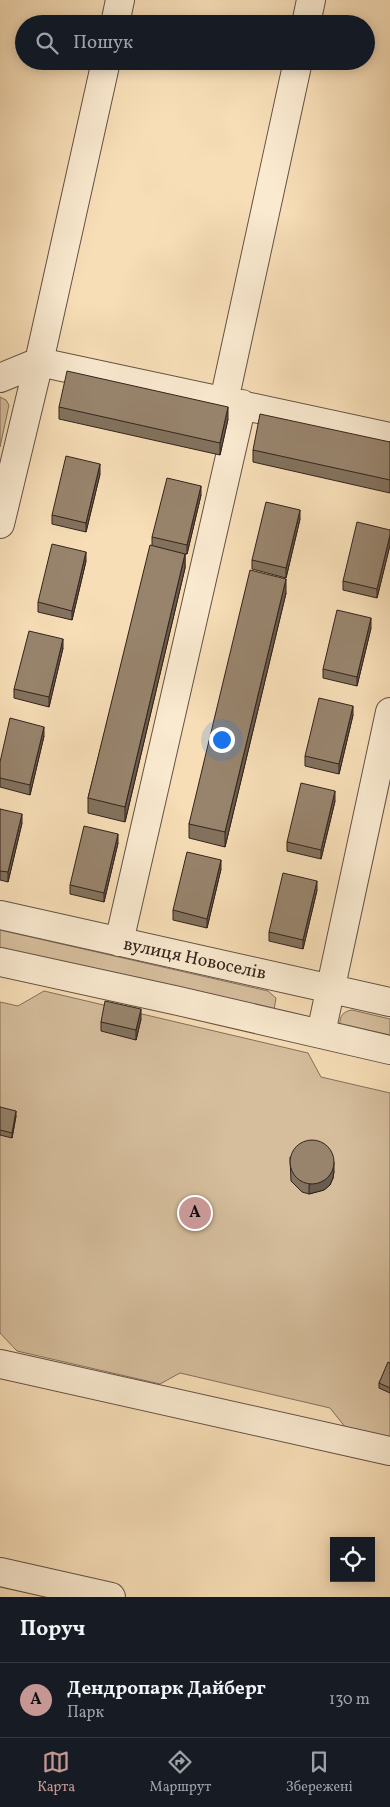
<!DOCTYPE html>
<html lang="uk">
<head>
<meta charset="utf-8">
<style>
	:root { --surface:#171b24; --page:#20242c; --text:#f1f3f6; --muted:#9ea1a6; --line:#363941; --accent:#c59692 }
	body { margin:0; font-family:Vollkorn,serif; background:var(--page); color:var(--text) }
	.controls { position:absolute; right:15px; bottom:15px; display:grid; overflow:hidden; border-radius:0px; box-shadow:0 2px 12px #0003 }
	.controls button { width:45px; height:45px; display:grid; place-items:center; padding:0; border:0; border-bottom:1px solid var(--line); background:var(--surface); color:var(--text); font:25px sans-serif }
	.you { position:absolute; left:221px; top:739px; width:18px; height:18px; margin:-12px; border:4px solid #fff; border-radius:50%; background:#1a73e8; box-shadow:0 0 0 8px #1a73e833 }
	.badge { display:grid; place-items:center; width:32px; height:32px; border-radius:50%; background:var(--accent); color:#111; font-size:16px; font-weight:700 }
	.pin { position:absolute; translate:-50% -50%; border:2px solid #fff; box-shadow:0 1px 5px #0006 }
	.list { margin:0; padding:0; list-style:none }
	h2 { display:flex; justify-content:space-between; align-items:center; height:65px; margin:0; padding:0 20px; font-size:21px }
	h2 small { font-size:16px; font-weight:400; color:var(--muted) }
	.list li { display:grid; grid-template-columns:32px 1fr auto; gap:15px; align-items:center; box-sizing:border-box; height:75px; padding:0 20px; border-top:1px solid var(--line) }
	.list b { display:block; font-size:19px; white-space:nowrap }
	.list p { margin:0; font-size:16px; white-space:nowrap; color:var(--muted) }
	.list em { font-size:16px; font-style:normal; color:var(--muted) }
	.icon { flex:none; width:28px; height:28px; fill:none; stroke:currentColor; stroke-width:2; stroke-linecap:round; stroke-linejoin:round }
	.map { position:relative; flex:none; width:390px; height:1597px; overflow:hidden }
	.search { position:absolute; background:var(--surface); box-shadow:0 2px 12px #0003; left:15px; right:15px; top:15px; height:55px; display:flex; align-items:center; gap:12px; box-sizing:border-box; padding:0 18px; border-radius:28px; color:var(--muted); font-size:19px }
	.sheet { height:140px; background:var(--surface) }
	nav { display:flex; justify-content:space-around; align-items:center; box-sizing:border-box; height:70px; border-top:1px solid var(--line); background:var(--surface); font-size:14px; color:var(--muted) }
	nav a { display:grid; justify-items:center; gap:2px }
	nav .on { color:var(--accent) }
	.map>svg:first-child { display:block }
</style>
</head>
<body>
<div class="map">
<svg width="390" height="1597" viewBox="0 0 390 1597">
	<rect width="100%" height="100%" fill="#f7deb7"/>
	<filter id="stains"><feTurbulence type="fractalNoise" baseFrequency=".004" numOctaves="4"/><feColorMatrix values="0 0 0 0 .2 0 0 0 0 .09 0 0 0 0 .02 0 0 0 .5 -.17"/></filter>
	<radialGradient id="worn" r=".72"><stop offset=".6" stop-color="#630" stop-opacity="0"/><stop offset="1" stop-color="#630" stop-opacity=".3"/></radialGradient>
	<!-- green -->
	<path fill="#d6be9d" stroke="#84705d" d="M 0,397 L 6,400 L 9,405 L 0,447 Z
		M 0,930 L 268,991 L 276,998 L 274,1010 L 0,954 Z
		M 44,991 L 308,1053 L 321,1077 L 390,1093 L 390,1438 L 346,1428 L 330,1408 L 180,1373 L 160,1384 L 17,1351 L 0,1333 L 0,1002 L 18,1006 Z
		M 352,1010 L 390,1019 L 390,1043 L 340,1025 C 339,1016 344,1011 352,1010 Z"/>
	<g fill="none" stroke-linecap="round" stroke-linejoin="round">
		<!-- minor casing -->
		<g stroke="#635244" stroke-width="30">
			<path id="minor" d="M 115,24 L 120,0
				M 306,24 L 311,0
				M 0,378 L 39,362 L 390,437
				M 224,401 L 298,61
				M 0,524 L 39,362 L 106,61
				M 0,915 L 390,1002
				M 119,942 L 242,404
				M 0,962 L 174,1000 L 390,1050
				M 321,1033 L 390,712
				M 0,1364 L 390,1451
				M 0,1572 L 111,1597"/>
		</g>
		<!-- minor -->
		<use href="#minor" stroke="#faead0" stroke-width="28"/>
	</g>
	<!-- wall -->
	<path fill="#83725e" stroke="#32231d" d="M 59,407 L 228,419 L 220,455 L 59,419 Z
		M 390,442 L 390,493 L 253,462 L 253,450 Z
		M 100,474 L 86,532 L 52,524 L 52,515 Z
		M 201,495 L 187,554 L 185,554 L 185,568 L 125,822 L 88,813 L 88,798 L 152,545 L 152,537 Z
		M 300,519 L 286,578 L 252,569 L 252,560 Z
		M 390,530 L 390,545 L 377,598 L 343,590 L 343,581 Z
		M 86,561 L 72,620 L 38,612 L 38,602 Z
		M 286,593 L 225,847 L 189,838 L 189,824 Z
		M 371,628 L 357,686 L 323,678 L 323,669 Z
		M 63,648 L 49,707 L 14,698 L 14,689 Z
		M 353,715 L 339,774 L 305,766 L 305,756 Z
		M 44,736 L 30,795 L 0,787 L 0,762 Z
		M 335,801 L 321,859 L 287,851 L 287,842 Z
		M 0,809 L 22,823 L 8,882 L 0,880 Z
		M 118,843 L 104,902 L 70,894 L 70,885 Z
		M 221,869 L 207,928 L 173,920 L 173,910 Z
		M 317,890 L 303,949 L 269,941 L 269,932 Z
		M 141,1019 L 136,1040 L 101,1031 L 101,1022 Z
		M 0,1107 L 16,1116 L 12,1138 L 0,1135 Z
		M 290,1157 L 334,1171 L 333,1178 L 330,1185 L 324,1190 L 309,1194 L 302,1192 L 291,1181 Z
		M 390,1363 L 390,1393 L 379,1388 L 379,1383 Z"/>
	<!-- shaded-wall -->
	<path fill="#6a5c4c" stroke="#32231d" d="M 228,407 L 228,419 L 220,455 L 220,443 Z
		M 100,464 L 100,474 L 86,532 L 86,523 Z
		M 201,486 L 201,495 L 187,554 L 187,545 Z
		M 300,510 L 300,519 L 286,578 L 286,568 Z
		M 390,535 L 390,545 L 377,598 L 377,589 Z
		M 86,552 L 86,561 L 72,620 L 72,611 Z
		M 185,554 L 185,568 L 125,822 L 125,807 Z
		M 286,579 L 286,593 L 225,847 L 225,832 Z
		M 371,618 L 371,628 L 357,686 L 357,677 Z
		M 63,639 L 63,648 L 49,707 L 49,697 Z
		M 353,706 L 353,715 L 339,774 L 339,764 Z
		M 44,727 L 44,736 L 30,795 L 30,785 Z
		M 335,791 L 335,801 L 321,859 L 321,850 Z
		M 22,814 L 22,823 L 8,882 L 8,872 Z
		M 118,834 L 118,843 L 104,902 L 104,893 Z
		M 221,860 L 221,869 L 207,928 L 207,919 Z
		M 317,881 L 317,890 L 303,949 L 303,940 Z
		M 141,1009 L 141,1019 L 136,1040 L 136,1030 Z
		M 16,1111 L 16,1116 L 12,1138 L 12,1133 Z
		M 334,1162 L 334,1171 L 333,1178 L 330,1185 L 324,1190 L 309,1194 L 309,1185 Z"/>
	<!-- building -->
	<path fill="#98846d" stroke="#32231d" d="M 67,371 L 228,407 L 220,443 L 59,407 Z
		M 260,414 L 390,442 L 390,480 L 253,450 Z
		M 66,456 L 100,464 L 86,523 L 52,515 Z
		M 167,478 L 201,486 L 187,545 L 152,537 Z
		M 266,502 L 300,510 L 286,568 L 252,560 Z
		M 357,522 L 390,530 L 390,535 L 377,589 L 343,581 Z
		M 52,544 L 86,552 L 72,611 L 38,602 Z
		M 150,545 L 185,554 L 125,807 L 88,798 Z
		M 250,570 L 286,579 L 225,832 L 189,824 Z
		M 337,610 L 371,618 L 357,677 L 323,669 Z
		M 29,631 L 63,639 L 49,697 L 14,689 Z
		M 319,698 L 353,706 L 339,764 L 305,756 Z
		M 10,718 L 44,727 L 30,785 L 0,778 L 0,762 Z
		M 301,783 L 335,791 L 321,850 L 287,842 Z
		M 0,809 L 22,814 L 8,872 L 0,871 Z
		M 84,826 L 118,834 L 104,893 L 70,885 Z
		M 187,852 L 221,860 L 207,919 L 173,910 Z
		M 283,873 L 317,881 L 303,940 L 269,932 Z
		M 105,1001 L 141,1009 L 136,1030 L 101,1022 Z
		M 0,1107 L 16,1111 L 12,1133 L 0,1130 Z
		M290 1162a22 22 0 1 1 44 0a22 22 0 1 1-44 0Z
		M 388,1362 L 390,1363 L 390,1388 L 379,1383 Z"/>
	<g text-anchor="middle" stroke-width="4" stroke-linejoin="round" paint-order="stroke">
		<!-- street labels -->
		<g font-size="18" fill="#32231d" stroke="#faead0">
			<text transform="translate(195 958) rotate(12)" y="6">вулиця Новоселів</text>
		</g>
	</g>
	<rect width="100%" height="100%" filter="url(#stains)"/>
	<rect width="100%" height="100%" fill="url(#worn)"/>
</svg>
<div class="controls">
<button><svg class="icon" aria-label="locate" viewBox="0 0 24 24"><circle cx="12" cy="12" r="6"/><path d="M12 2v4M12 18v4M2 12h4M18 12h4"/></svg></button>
</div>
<div class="you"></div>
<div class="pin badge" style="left:195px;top:1213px">A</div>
<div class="search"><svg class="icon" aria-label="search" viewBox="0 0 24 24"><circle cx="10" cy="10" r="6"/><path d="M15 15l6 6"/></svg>Пошук</div>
</div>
<section class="sheet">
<h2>Поруч<small></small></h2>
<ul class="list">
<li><span class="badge">A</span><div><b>Дендропарк Дайберг</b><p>Парк</p></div><em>130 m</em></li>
</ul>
</section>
<nav>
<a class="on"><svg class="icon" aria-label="map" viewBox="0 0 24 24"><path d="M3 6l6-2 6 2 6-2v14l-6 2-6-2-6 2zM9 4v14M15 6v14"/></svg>Карта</a>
<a><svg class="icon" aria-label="directions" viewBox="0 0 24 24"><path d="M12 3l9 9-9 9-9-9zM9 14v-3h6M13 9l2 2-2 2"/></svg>Маршрут</a>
<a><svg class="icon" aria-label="saved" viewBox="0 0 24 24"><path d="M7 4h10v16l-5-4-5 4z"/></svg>Збережені</a>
</nav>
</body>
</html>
